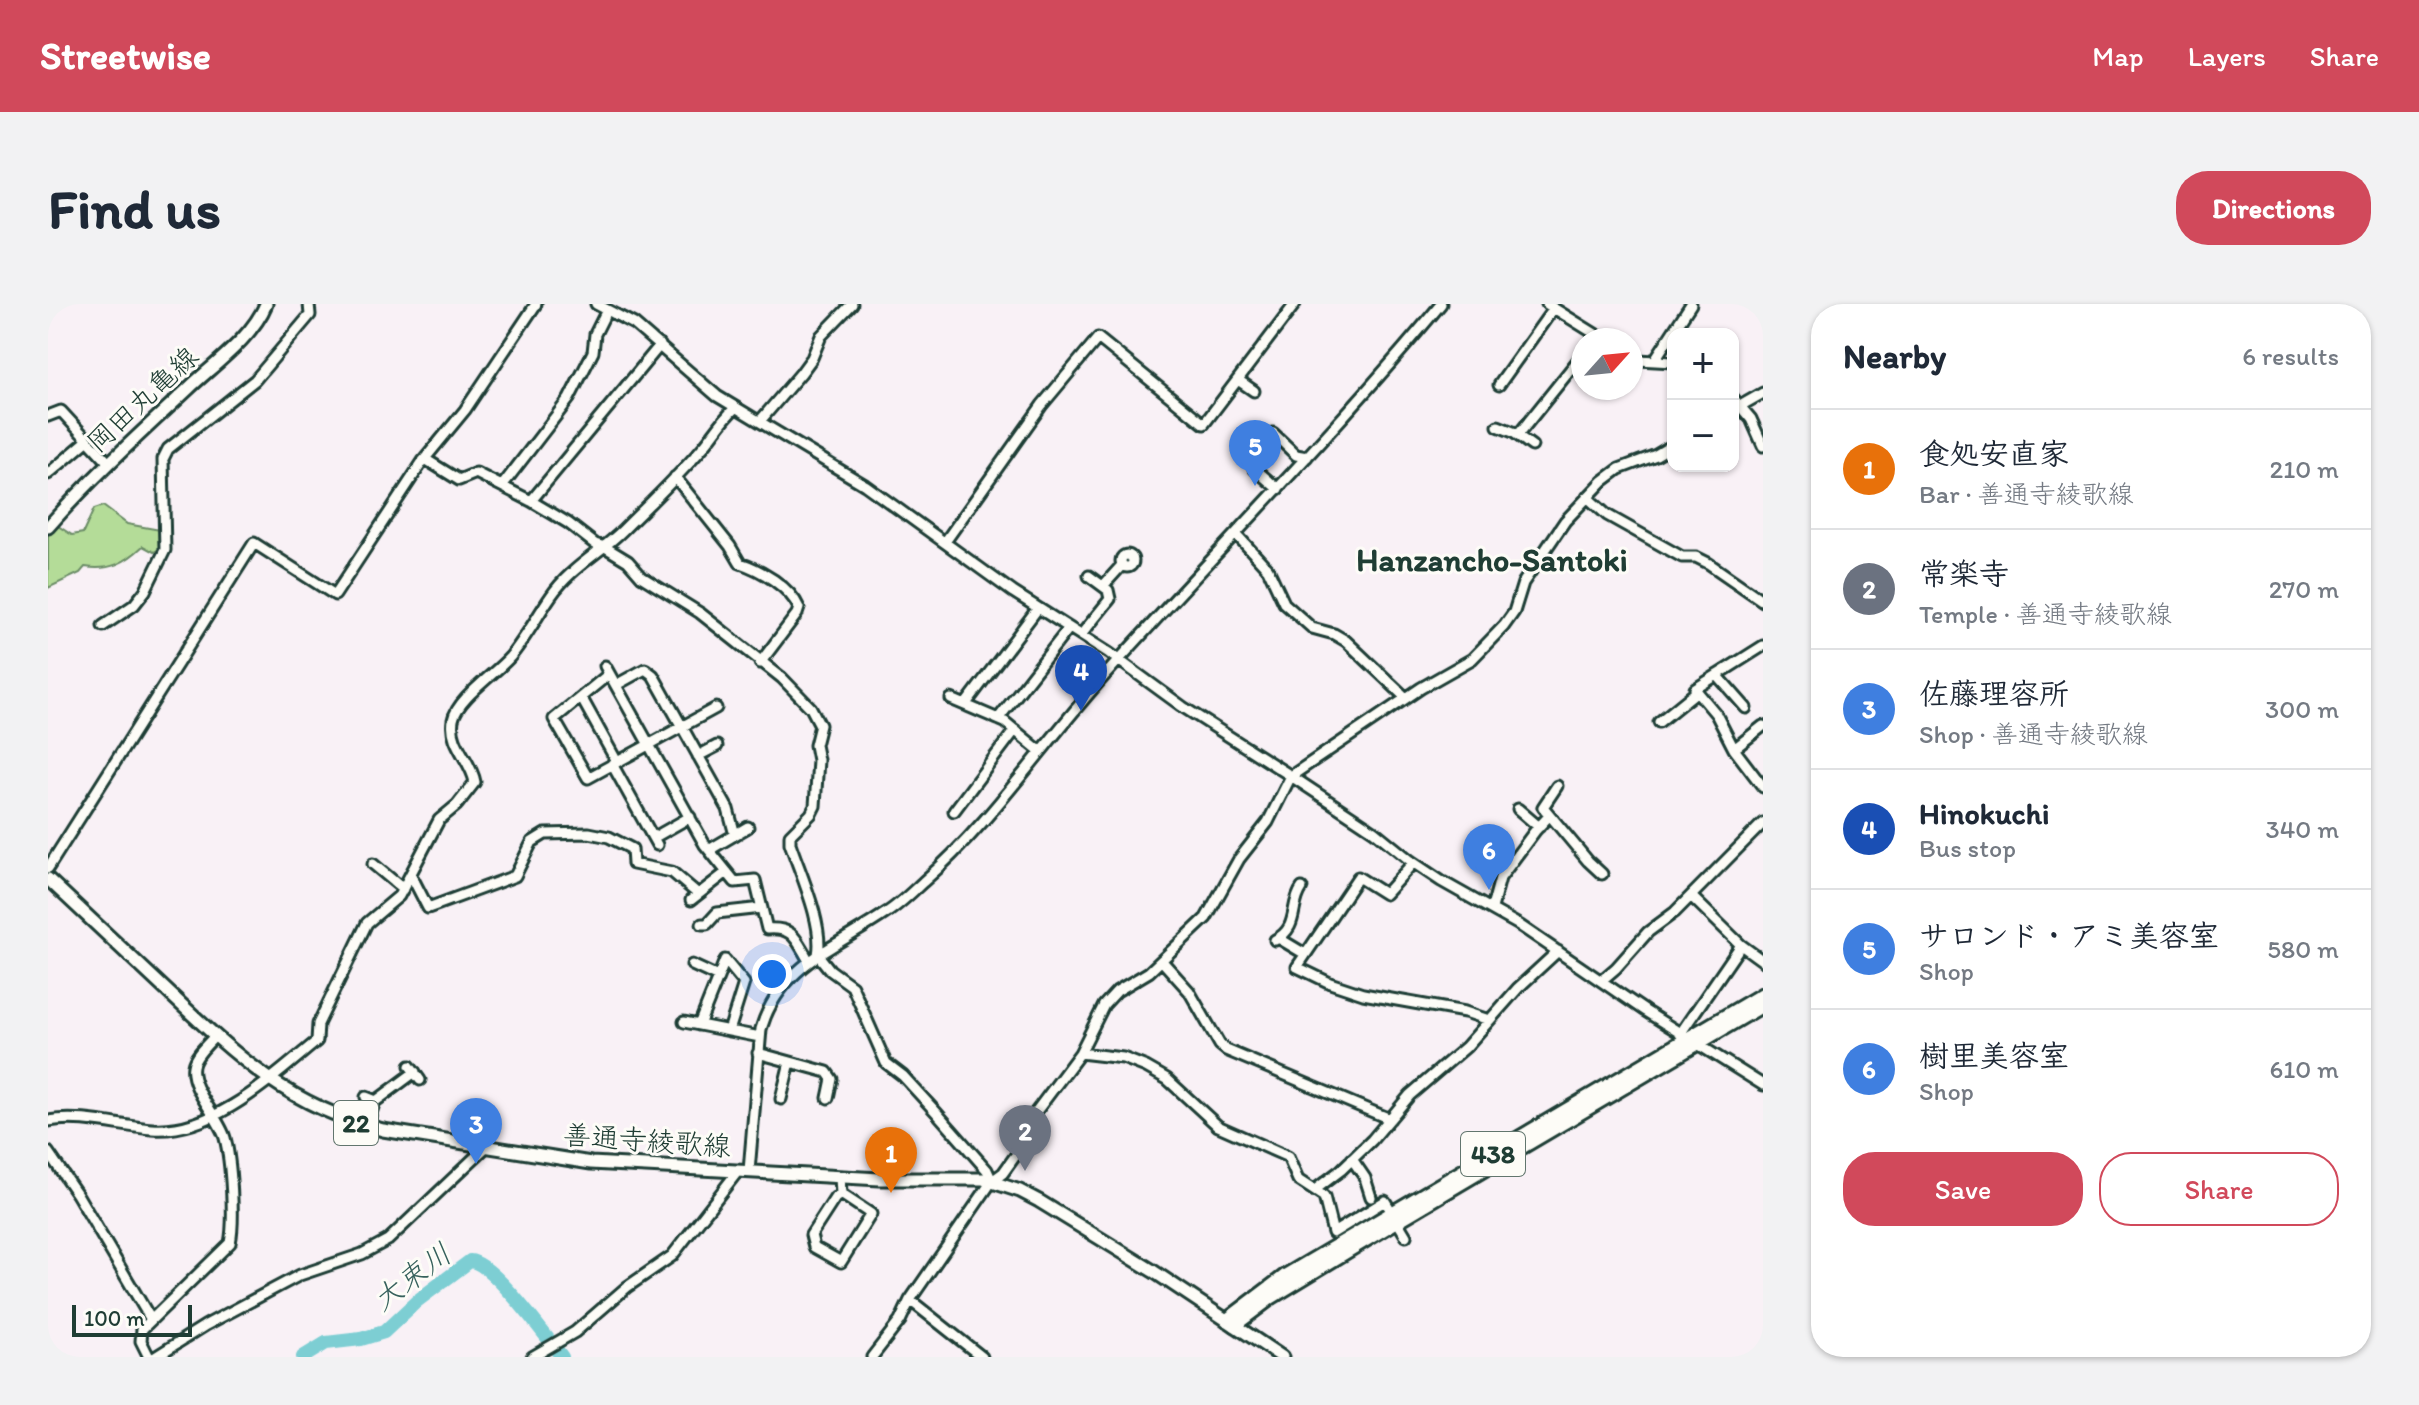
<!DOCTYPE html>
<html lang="en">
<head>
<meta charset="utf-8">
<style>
	:root { --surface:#fff; --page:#f2f2f3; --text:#1f2937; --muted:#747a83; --line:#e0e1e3; --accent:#d1495b }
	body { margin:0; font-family:Itim,"Klee One",sans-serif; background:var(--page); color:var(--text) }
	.controls { position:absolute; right:24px; top:24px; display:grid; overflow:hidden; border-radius:16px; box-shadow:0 2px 6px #0004 }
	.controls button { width:72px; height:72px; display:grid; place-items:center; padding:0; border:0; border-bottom:2px solid var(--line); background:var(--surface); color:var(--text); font:40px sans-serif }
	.compass { position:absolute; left:1523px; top:24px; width:72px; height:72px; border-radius:50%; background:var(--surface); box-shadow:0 2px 6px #0004; rotate:63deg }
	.scale { position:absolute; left:24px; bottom:20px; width:120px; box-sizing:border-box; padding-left:8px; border:4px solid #1f3d34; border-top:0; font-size:22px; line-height:28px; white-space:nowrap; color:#1f3d34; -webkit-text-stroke:6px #fdfcf7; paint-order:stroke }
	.you { position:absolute; left:724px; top:670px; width:28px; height:28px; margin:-20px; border:6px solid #fff; border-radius:50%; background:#1a73e8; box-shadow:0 0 0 12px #1a73e833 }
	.badge { display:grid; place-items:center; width:52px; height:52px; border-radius:50%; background:var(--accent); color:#fff; font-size:26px; font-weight:700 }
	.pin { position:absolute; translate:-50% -66px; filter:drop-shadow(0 2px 4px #0008) }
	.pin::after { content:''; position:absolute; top:42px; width:28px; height:24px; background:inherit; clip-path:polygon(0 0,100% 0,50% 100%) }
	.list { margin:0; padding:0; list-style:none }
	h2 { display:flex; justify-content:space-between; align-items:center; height:104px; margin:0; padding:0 32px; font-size:34px }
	h2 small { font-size:26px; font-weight:400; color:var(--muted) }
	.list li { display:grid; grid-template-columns:52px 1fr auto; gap:24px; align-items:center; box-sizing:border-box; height:120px; padding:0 32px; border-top:2px solid var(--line) }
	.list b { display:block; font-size:30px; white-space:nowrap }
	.list p { margin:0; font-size:26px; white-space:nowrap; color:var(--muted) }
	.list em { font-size:26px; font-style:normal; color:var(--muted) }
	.actions { display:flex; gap:16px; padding:24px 32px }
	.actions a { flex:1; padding:18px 0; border:2px solid var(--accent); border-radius:32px; text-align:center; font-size:28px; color:var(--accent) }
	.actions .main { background:var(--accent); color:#fff }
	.map { position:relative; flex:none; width:1715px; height:1053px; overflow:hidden; border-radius:32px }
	header { display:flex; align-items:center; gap:48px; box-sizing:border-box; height:112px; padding:0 40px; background:var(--accent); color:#fff }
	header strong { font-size:38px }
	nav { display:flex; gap:44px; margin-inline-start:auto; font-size:28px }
	.intro { display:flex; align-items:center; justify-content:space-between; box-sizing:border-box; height:192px; padding:0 48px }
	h1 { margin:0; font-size:56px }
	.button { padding:20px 36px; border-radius:32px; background:var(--accent); color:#fff; font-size:28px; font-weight:700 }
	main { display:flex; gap:48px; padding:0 48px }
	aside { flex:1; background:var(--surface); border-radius:32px; box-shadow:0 2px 6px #0004 }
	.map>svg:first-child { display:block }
</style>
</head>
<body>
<header>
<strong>Streetwise</strong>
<nav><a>Map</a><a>Layers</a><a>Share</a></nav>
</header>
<div class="intro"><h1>Find us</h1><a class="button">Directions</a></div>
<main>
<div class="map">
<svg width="1715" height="1053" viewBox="0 0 1715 1053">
	<rect width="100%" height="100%" fill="#f9f1f6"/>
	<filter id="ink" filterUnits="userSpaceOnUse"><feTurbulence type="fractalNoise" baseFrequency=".0125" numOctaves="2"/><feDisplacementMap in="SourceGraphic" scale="16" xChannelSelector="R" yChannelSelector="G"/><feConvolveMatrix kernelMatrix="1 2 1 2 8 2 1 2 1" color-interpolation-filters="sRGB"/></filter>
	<g filter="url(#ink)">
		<!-- green -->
		<path fill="#b4dc98" stroke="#6a8c66" stroke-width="2" d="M 55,202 L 79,220 L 118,227 L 116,242 L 106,248 L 95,242 C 77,259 62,267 37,263 L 32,269 L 0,284 L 0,231 L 10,222 L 24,231 L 35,229 L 46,205 Z"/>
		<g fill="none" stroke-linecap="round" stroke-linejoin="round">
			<!-- river -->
			<path stroke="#7dced3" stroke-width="14" d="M 255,1053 L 278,1039 L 313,1035 L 336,1028 L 369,997 L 422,957 C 445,958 498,1033 514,1053"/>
			<!-- minor casing -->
			<g stroke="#1f3d34" stroke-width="15">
				<path id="minor" d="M 548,0 L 586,20 L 669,92 L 817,181 L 965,288 L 1061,349 L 1135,403 L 1243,472 L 1220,518 L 1191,555 L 1158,614 L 1101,668 L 1069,687 L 1056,701 L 1032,749 L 981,817 L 970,848 L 955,869 L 944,877 L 862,996 L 852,1017 L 824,1053
					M 1499,0 L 1557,36
					M 1583,52 L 1590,56 L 1625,58
					M 1606,57 L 1643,0
					M 1190,76 L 1206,87
					M 1451,81 L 1505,5
					M 1685,94 L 1703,115 L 1715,142
					M 1685,106 L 1715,89
					M 0,112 L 13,107 L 61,159
					M 712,117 L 753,69 L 764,54 L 773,32 L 804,0
					M 1450,122 L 1465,128 L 1484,142
					M 1225,129 L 1248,151 L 1259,153
					M 1470,131 L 1535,50
					M 1625,141 L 1608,151 L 1571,165 L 1555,177 L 1517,217 L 1475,279 L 1466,308 L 1456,322 L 1424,355 L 1373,384 L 1243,472 L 1326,527 L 1363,557 L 1393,577 L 1471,621 L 1597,707 L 1715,781
					M 377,155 L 411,176 L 428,169 L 483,197 L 520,219 L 547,240 L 557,243 L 580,257 L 594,273 L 652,309 L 734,374 L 763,404 L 772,421 L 767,441 L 770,456 L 767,502 L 763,510 L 742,531 L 742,539 C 752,569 776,620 770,651 L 782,666 L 804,682 L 838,759 L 855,772 L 888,808 L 939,866 L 944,877
					M 1206,164 L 1230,185
					M 0,170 L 40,136
					M 627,173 L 682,242 L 692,259 C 713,266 742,283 751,304 L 749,310 L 712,359
					M 454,182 L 521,95 L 545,48 L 547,30 L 559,6
					M 1539,193 L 1559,211 L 1634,253 L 1648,253 L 1660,259 L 1715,297
					M 483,197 L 612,41
					M 1188,230 L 1220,265 L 1236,299 L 1264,324 L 1286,330 L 1298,337 L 1358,394
					M 897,238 L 994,101 L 1050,34 L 1156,120 L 1247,0
					M1073 257a6 6 0 1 1 12 0a6 6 0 1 1-12 0Z
					M 1055,282 L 1074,261
					M 55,322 L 86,301 L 97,287 L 117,246 L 115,155 L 120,145 L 207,76 L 262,11 L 261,0
					M 1033,331 L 1062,295 L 1060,286 L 1041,272
					M 1715,342 L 1647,385 L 1668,410 L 1686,445 L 1715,483
					M 557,362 L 657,541 L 687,578 L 707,576 L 719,625 C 747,623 748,636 761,657
					M 561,370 L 506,415 L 540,474 L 668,404
					M 1669,371 L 1698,404
					M 568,381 L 597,365 L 605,371 L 680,505 L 687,531
					M 533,393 L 569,458
					M 903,395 L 957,418 L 992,447
					M 917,401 L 990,304
					M 950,415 L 1021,324
					M 1611,418 L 1648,388
					M 1686,445 L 1715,422
					M 650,452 L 669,442
					M 564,460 L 609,541
					M 1509,482 L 1495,503 L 1540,557 L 1554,570
					M 1470,505 L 1491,523
					M 906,507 L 967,426
					M 605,534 L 642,513
					M 661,546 L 700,523
					M 1365,559 L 1337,590 L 1310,573 L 1249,663 L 1282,679 L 1315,690 L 1417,708 L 1441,716
					M 325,560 L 355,585
					M 0,564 L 206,239 L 287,291 L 375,157 L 417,106 L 488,0
					M 363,571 L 380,604 L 467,572 L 484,538 L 497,530 L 541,529 L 561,533 L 584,545 L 585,560 L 624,568 L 650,590
					M 643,596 L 679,568
					M 1444,604 L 1452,574 L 1487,527 L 1501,512
					M 654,620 L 659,620 L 669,609 L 714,604
					M 1232,635 L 1257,650
					M 1227,636 C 1252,623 1241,602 1254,584
					M 1693,641 L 1715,657
					M 1114,657 L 1141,687 L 1172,741 L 1178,746 L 1342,815
					M 644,661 L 670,673
					M 1554,676 L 1568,664 L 1600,628 L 1627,608 L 1715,519
					M 636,718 L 712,733
					M 651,721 L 677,656 L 696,679 L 681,727
					M 1632,730 L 1693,641 L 1643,592
					M 710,749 L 779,768 L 784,775 L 780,794
					M 1032,749 L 1075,754 L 1098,763 L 1119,775 L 1170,822 L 1240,853 L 1250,876 L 1276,893 L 1285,929 L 1337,897 L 1358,932
					M 362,762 L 372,776
					M 318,793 L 328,797 L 367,768
					M 733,795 L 742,758
					M 0,817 C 33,811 71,822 104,825 C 165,830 225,773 269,737 L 270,720 L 319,619 L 351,592 L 391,516 L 409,501 L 427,478 C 423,456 401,440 405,416 C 409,395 447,370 462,353 C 478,334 489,312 503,292 C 522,264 552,249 575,226 C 602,199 631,172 656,142 C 666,130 675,115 687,104
					M 319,822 L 327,797
					M 0,848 L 29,890 L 102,1014
					M 1304,855 L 1317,874 L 1323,893
					M 701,867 L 713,725 C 732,661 787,644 838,609 C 851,601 863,589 875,578 C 943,519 998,436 1059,369 C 1170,246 1287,128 1393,0
					M 792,873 L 793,890 L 787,894 L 763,931 L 766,943 L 793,958 L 823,910 L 793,890
					M 1268,885 L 1293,866 L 1324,836 L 1362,791 L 1418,743 L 1470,684 L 1510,647
					M 862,996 L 934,1053
					M 101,1053 L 93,1037 L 94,1025 L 182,939 C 187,916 183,857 177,834 C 171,813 141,784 145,762 C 147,751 160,740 167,732
					M 107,1053 L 158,1021 L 252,971 L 314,950 L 340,936 L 439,842
					M 484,1053 L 527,1028 L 579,983 L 624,952 L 690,867"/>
			</g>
			<!-- major casing -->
			<g stroke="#1f3d34" stroke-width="17">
				<path id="major" d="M 0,223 C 43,174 92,130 140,85 C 166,60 204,34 218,0
					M 0,575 C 39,612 78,648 117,685 C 186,750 239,802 335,826 L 543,859 L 832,875 L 935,875 L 972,887 L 991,897 L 1105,967 L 1234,1053"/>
			</g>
			<!-- highway casing -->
			<g stroke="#1f3d34" stroke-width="18">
				<path id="highway" d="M 1179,1016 L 1237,972 L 1715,690
					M 1187,1021 L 1224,993 L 1349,917 L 1715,701"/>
			</g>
			<!-- minor -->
			<use href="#minor" stroke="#fdfcf7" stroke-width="9"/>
			<!-- major -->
			<use href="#major" stroke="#fdfcf7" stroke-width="11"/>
			<!-- highway -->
			<use href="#highway" stroke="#fdfcf7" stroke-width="12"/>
		</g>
	</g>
	<g text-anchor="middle" stroke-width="6" stroke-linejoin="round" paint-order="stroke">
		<!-- shield labels -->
		<g fill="#fdfcf7" stroke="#62766e" stroke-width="2">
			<rect x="286" y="797" width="44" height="44" rx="6"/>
			<rect x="1413" y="828" width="64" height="44" rx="6"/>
		</g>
		<g font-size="26" font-weight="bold" fill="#1f3d34">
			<text x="308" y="828">22</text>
			<text x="1445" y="859">438</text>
		</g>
		<!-- street labels -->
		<g font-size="28" fill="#1f3d34" stroke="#fdfcf7">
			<text transform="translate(94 95) rotate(-43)" y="10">岡田丸亀線</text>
			<text transform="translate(599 836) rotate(4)" y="10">善通寺綾歌線</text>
		</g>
		<!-- water labels -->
		<g font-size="30" font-style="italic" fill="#36615c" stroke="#fdfcf7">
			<text transform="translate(364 973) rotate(-37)" y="10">大束川</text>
		</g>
		<!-- quarter labels -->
		<g font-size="32" font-weight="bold" fill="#1f3d34" stroke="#fdfcf7">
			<text x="1444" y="267">Hanzancho-Santoki</text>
		</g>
	</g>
</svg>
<div class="controls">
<button>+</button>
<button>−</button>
</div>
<svg class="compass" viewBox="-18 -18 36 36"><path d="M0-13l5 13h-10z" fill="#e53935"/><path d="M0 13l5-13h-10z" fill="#747a83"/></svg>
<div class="scale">100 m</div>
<div class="you"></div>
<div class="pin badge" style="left:843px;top:889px;background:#e8710a">1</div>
<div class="pin badge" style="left:977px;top:867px;background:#6b7280">2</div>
<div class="pin badge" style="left:428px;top:860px;background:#3f7fe0">3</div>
<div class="pin badge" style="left:1033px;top:407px;background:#1a4fb4">4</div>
<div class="pin badge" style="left:1207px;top:182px;background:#3f7fe0">5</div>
<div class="pin badge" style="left:1441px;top:586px;background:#3f7fe0">6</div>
</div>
<aside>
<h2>Nearby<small>6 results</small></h2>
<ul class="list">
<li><span class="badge" style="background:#e8710a">1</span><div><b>食処安直家</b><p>Bar · 善通寺綾歌線</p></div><em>210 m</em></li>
<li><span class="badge" style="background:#6b7280">2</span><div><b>常楽寺</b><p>Temple · 善通寺綾歌線</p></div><em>270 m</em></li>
<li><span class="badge" style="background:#3f7fe0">3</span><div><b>佐藤理容所</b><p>Shop · 善通寺綾歌線</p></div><em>300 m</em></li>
<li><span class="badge" style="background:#1a4fb4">4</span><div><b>Hinokuchi</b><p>Bus stop</p></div><em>340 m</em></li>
<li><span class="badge" style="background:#3f7fe0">5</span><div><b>サロンド・アミ美容室</b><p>Shop</p></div><em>580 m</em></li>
<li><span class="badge" style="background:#3f7fe0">6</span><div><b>樹里美容室</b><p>Shop</p></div><em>610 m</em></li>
</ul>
<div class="actions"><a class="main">Save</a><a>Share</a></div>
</aside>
</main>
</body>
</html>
